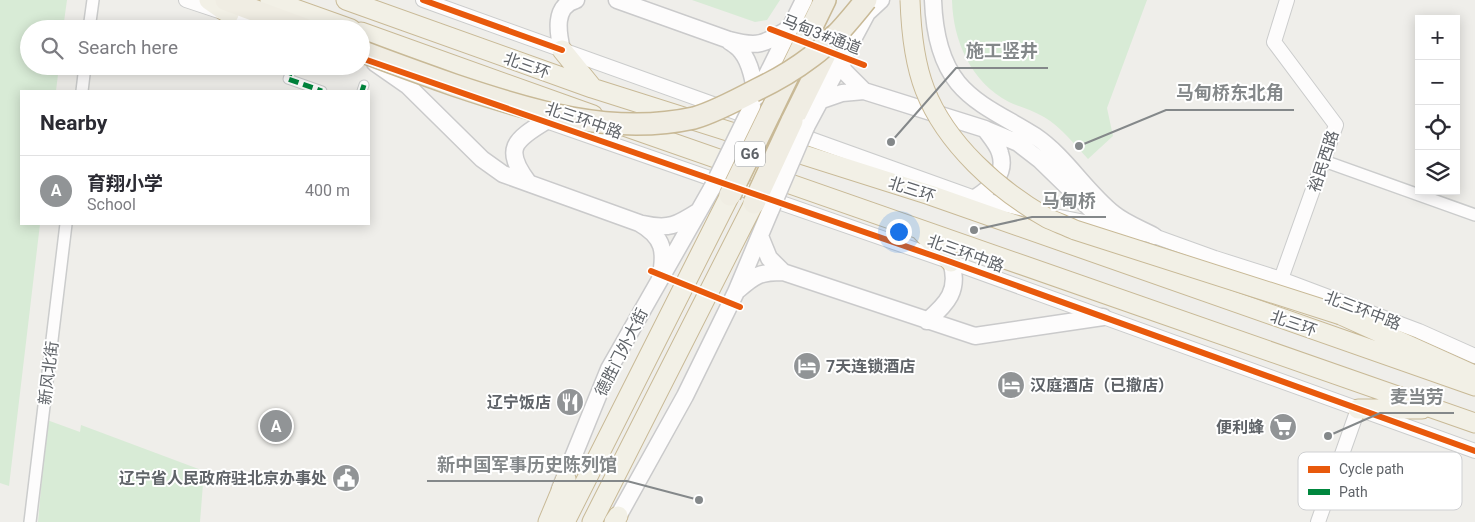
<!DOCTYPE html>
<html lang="en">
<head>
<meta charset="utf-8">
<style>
	:root { --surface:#fff; --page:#f7f7f7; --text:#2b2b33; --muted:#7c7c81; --line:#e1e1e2; --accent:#919496 }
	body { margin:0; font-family:Roboto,"Noto Sans SC",sans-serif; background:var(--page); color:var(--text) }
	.controls { position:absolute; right:15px; top:15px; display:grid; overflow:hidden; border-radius:0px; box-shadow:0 2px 12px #0003 }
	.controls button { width:45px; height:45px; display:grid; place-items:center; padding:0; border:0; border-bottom:1px solid var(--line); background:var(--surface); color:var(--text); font:25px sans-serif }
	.you { position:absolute; left:898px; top:231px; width:18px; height:18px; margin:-12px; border:4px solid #fff; border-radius:50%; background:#1a73e8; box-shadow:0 0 0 8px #1a73e833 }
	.badge { display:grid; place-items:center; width:32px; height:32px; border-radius:50%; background:var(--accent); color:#fff; font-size:16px; font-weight:700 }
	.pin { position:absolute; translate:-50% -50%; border:2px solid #fff; box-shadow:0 1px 5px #0006 }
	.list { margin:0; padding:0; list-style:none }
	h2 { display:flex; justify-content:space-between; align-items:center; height:65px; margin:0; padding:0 20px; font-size:21px }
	h2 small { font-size:16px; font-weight:400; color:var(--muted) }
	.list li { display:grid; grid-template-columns:32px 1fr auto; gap:15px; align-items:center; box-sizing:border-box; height:70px; padding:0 20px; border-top:1px solid var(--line) }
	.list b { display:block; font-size:19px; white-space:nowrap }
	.list p { margin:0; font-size:16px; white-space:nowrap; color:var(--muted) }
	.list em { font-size:16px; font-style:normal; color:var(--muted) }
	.icon { flex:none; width:28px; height:28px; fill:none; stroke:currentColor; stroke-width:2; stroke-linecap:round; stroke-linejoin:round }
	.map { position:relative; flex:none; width:1475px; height:522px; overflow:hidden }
	.search { position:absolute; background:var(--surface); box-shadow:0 2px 12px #0003; left:20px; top:20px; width:350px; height:55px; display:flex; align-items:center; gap:12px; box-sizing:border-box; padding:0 18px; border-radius:28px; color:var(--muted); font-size:19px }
	.panel { position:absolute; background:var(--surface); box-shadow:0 2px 12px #0003; left:20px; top:90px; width:350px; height:135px; border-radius:0px }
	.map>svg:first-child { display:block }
</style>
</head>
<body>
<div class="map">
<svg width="1475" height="522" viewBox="0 0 1475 522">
	<rect width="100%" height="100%" fill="#efeeea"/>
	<!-- green -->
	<path fill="#d8ebd6" d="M 0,0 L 67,0 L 63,29 L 29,29 L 29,66 L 59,66 L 56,91 L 21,91 L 21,224 L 40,224 L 9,486 L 0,483 Z
		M 692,0 L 780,0 L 767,20 L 755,22 Z
		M 952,0 L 1147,0 L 1107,108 L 1113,136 L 1088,159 C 1075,145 1061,127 1044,117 C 1033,110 1020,107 1009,102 C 971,82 953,41 952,0 Z
		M 47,420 L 80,432 L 81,425 L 204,471 L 200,522 L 38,522 Z"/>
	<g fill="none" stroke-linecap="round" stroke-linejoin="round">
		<!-- pedestrian casing -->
		<g stroke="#cbcccc" stroke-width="11">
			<path id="pedestrian" d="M 293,66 L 288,79 L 322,91
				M 362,91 L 364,85"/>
		</g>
		<!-- minor casing -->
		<g stroke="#cbcccc" stroke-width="14">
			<path id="minor" d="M 89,29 L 93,0
				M 82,91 L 85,66
				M 1324,161 L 1475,215
				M 30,522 L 66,224"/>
		</g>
		<!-- tertiary casing -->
		<g stroke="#cbcccc" stroke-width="16">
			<path id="tertiary" d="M 186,0 L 273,29
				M 423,0 L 975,198 L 1029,210
				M 543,120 L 951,262 L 1475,451
				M 1060,217 L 1154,236 L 1215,258 L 1281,279 L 1419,331 L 1475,356
				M 1281,279 L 1336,125 L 1274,42 L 1287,0
				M 1318,522 L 1358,409"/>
		</g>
		<!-- secondary casing -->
		<g stroke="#cacacb" stroke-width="19">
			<path id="secondary" d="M 617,0 L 729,40 C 759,48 764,44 790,28
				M 933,0 C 934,27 940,61 958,83 C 978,107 1009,119 1035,136 C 1066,157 1085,191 1114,214 C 1125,223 1141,229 1154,236
				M 729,41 C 733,44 738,47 741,51 C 751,63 754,83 756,97
				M 562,50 C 558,33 553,6 576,0
				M 840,61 L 844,71 L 864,91
				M 375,63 L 408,86 L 482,159 L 503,174 L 639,223 C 664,237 666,252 660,279
				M 759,91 L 804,0
				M 819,101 L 842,93 L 864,91 L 985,129 L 1018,143 L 1040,160 L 1110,228
				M 806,127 L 867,13 L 881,0
				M 528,182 C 503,149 514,140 546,121
				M 975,198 C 991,188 1007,174 1000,153 C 998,145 990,136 985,129
				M 643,224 C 669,230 677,225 699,211
				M 760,236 L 769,258 L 783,272 L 975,336 L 1103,317
				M 738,290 C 755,275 760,272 783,272
				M 927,321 C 947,304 960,290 951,262
				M 560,489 L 609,369 L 712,188
				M 615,522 L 685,396 L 736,292 L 771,209"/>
		</g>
		<!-- trunk casing -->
		<g stroke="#c8b996" stroke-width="21">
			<path id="trunk" d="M 209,0 L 229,14
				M 270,0 L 351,29
				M 346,0 L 592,88 L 930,195 L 1475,386
				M 361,32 L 593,115
				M 562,50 L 592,87
				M 624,126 L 1475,423
				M 921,231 L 951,262
				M 1341,315 L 1472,374
				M 1358,409 L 1422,409
				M 548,522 L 566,479
				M 565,522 L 730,195
				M 592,522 L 754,203
				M 614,522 L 618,516"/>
		</g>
		<!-- motorway casing -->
		<g stroke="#c8b996" stroke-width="24">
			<path id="motorway" d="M 226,0 L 305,29
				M 770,113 L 825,0
				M 792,121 L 834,36"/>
		</g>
		<!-- pedestrian -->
		<use href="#pedestrian" stroke="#fdfcfc" stroke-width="9"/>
		<!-- minor -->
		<use href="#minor" stroke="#fdfcfc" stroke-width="11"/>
		<!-- tertiary -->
		<use href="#tertiary" stroke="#fdfcfc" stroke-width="14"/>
		<!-- secondary -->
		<use href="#secondary" stroke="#fdfcfc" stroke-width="16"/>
		<!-- trunk -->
		<use href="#trunk" stroke="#f2f0e6" stroke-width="19"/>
		<!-- motorway -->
		<use href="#motorway" stroke="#f0ede3" stroke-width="21"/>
		<!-- secondary-bridge casing -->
		<g stroke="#cacacb" stroke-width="19" stroke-linecap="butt">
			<path id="secondary-bridge" d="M 712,188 L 752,106
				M 771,209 L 806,127"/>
		</g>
		<!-- trunk-bridge casing -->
		<g stroke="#c8b996" stroke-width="21" stroke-linecap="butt">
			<path id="trunk-bridge" d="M 910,0 C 911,30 914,62 925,90 C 946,144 998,190 1047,218 C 1056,222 1066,226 1075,230 L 1341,315"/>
		</g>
		<!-- motorway-bridge casing -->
		<g stroke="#c8b996" stroke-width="24" stroke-linecap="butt">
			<path id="motorway-bridge" d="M 361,51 C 392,63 423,74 454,85 C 531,111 612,136 694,118 C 712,113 739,99 756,90 C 775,81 794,70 811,57 C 832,42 850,20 866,0
				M 730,195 L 770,113
				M 754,203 L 792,121"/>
		</g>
		<!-- secondary-bridge -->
		<use href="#secondary-bridge" stroke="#fdfcfc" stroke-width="16"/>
		<!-- trunk-bridge -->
		<use href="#trunk-bridge" stroke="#f2f0e6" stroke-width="19"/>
		<!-- motorway-bridge -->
		<use href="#motorway-bridge" stroke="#f0ede3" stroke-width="21"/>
		<!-- quiet -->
		<path stroke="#00873e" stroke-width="5" stroke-dasharray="10 5" stroke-linecap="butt" d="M 293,66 L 288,79 L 322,91
			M 362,91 L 364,85"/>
		<!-- cycleway casing -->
		<g stroke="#fff" stroke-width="9">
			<path id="cycleway" d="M 423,0 L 562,50
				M 770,29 L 864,65
				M 361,58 L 951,262 L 1475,451
				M 651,271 L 740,307"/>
		</g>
		<!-- cycleway -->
		<use href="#cycleway" stroke="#e8590c" stroke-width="6"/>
	</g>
	<!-- icons -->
	<defs>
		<g id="hotel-disc" transform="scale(1.4375)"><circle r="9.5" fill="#919496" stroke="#fff"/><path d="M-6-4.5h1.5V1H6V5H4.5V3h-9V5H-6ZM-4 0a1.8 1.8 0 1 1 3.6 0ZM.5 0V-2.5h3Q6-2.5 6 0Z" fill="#fff"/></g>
		<g id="restaurant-disc" transform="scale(1.4375)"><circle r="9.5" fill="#919496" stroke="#fff"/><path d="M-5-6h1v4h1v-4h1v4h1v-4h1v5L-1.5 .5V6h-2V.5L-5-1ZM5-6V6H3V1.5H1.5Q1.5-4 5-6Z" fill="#fff"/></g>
		<g id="supermarket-disc" transform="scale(1.4375)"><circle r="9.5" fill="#919496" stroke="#fff"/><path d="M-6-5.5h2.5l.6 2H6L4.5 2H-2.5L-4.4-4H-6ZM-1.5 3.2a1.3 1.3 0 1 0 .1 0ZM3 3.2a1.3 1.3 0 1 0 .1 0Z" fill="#fff"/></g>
		<g id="civic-disc" transform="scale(1.4375)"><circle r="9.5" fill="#919496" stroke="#fff"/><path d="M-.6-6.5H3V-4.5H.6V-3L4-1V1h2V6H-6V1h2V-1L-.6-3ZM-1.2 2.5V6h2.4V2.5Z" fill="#fff"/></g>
	</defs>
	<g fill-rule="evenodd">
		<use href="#hotel-disc" x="807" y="366"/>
		<use href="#hotel-disc" x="1011" y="385"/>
		<use href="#restaurant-disc" x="570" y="402"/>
		<use href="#supermarket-disc" x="1283" y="427"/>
		<use href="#civic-disc" x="346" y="478"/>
	</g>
	<g text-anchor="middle" stroke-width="4" stroke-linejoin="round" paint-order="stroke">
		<!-- shield labels -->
		<rect fill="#fff" stroke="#8f9295" stroke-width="1" x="735" y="141.5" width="30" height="25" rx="4"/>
		<g font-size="15" font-weight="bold" fill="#5f6368">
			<text x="750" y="159">G6</text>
		</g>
		<!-- street labels -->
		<g font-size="16" fill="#5f6368" stroke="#fff">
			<text transform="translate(822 34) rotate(21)" y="6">马甸3#通道</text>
			<text transform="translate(527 65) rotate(20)" y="6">北三环</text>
			<text transform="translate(584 120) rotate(19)" y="6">北三环中路</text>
			<text transform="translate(1323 161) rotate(-72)" y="6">裕民西路</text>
			<text transform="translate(912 189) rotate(18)" y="6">北三环</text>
			<text transform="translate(966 253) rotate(20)" y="6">北三环中路</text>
			<text transform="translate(1363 310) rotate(21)" y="6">北三环中路</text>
			<text transform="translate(1294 323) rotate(19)" y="6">北三环</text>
			<text transform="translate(621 352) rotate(-63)" y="6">德胜门外大街</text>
			<text transform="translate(48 373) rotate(-83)" y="6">新风北街</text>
		</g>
		<!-- poi labels -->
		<g font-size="16" font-weight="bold" fill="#5f6368" stroke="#fff" text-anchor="end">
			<text x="826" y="372" text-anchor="start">7天连锁酒店</text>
			<text x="1030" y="391" text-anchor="start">汉庭酒店（已撤店）</text>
			<text x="551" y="408">辽宁饭店</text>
			<text x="1264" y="433">便利蜂</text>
			<text x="327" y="484">辽宁省人民政府驻北京办事处</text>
		</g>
	</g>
	<!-- legend -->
	<rect x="1298" y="452" width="164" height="58" rx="8" fill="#fff" stroke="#cfd0d2" stroke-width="1"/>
	<rect x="1308" y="466" width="22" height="7" fill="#e8590c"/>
	<rect x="1308" y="489" width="22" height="6" fill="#00873e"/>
	<g font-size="14" fill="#5f6368">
		<text x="1339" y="474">Cycle path</text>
		<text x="1339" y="497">Path</text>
	</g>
	<!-- callouts -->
	<path fill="none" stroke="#84888a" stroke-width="2" d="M891 142L956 68H1048M1079 146L1166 110H1294M974 230L1032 217H1106M1328 436L1380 413H1454M699 500L627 481H427"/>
	<g fill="#84888a" stroke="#fff" stroke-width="2">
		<circle cx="891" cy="142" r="5"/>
		<circle cx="1079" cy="146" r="5"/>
		<circle cx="974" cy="230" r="5"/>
		<circle cx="1328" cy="436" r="5"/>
		<circle cx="699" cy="500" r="5"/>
	</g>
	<g font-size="18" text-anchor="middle" font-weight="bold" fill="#84888a" stroke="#fff" stroke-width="4" stroke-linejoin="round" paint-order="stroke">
		<text x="1002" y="57">施工竖井</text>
		<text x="1230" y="99">马甸桥东北角</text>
		<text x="1069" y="207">马甸桥</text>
		<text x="1417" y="403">麦当劳</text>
		<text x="527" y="471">新中国军事历史陈列馆</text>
	</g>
</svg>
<div class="controls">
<button>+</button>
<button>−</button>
<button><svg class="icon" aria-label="locate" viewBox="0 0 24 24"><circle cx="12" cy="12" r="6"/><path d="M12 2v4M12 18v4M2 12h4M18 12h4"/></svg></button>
<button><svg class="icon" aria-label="layers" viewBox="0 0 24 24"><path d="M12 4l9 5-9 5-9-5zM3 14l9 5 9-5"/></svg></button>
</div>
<div class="you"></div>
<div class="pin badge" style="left:276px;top:426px">A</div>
<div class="search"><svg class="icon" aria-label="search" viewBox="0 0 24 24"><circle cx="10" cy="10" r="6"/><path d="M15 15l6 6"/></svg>Search here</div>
<section class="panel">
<h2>Nearby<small></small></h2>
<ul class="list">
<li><span class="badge">A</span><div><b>育翔小学</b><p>School</p></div><em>400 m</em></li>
</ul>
</section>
</div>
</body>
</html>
